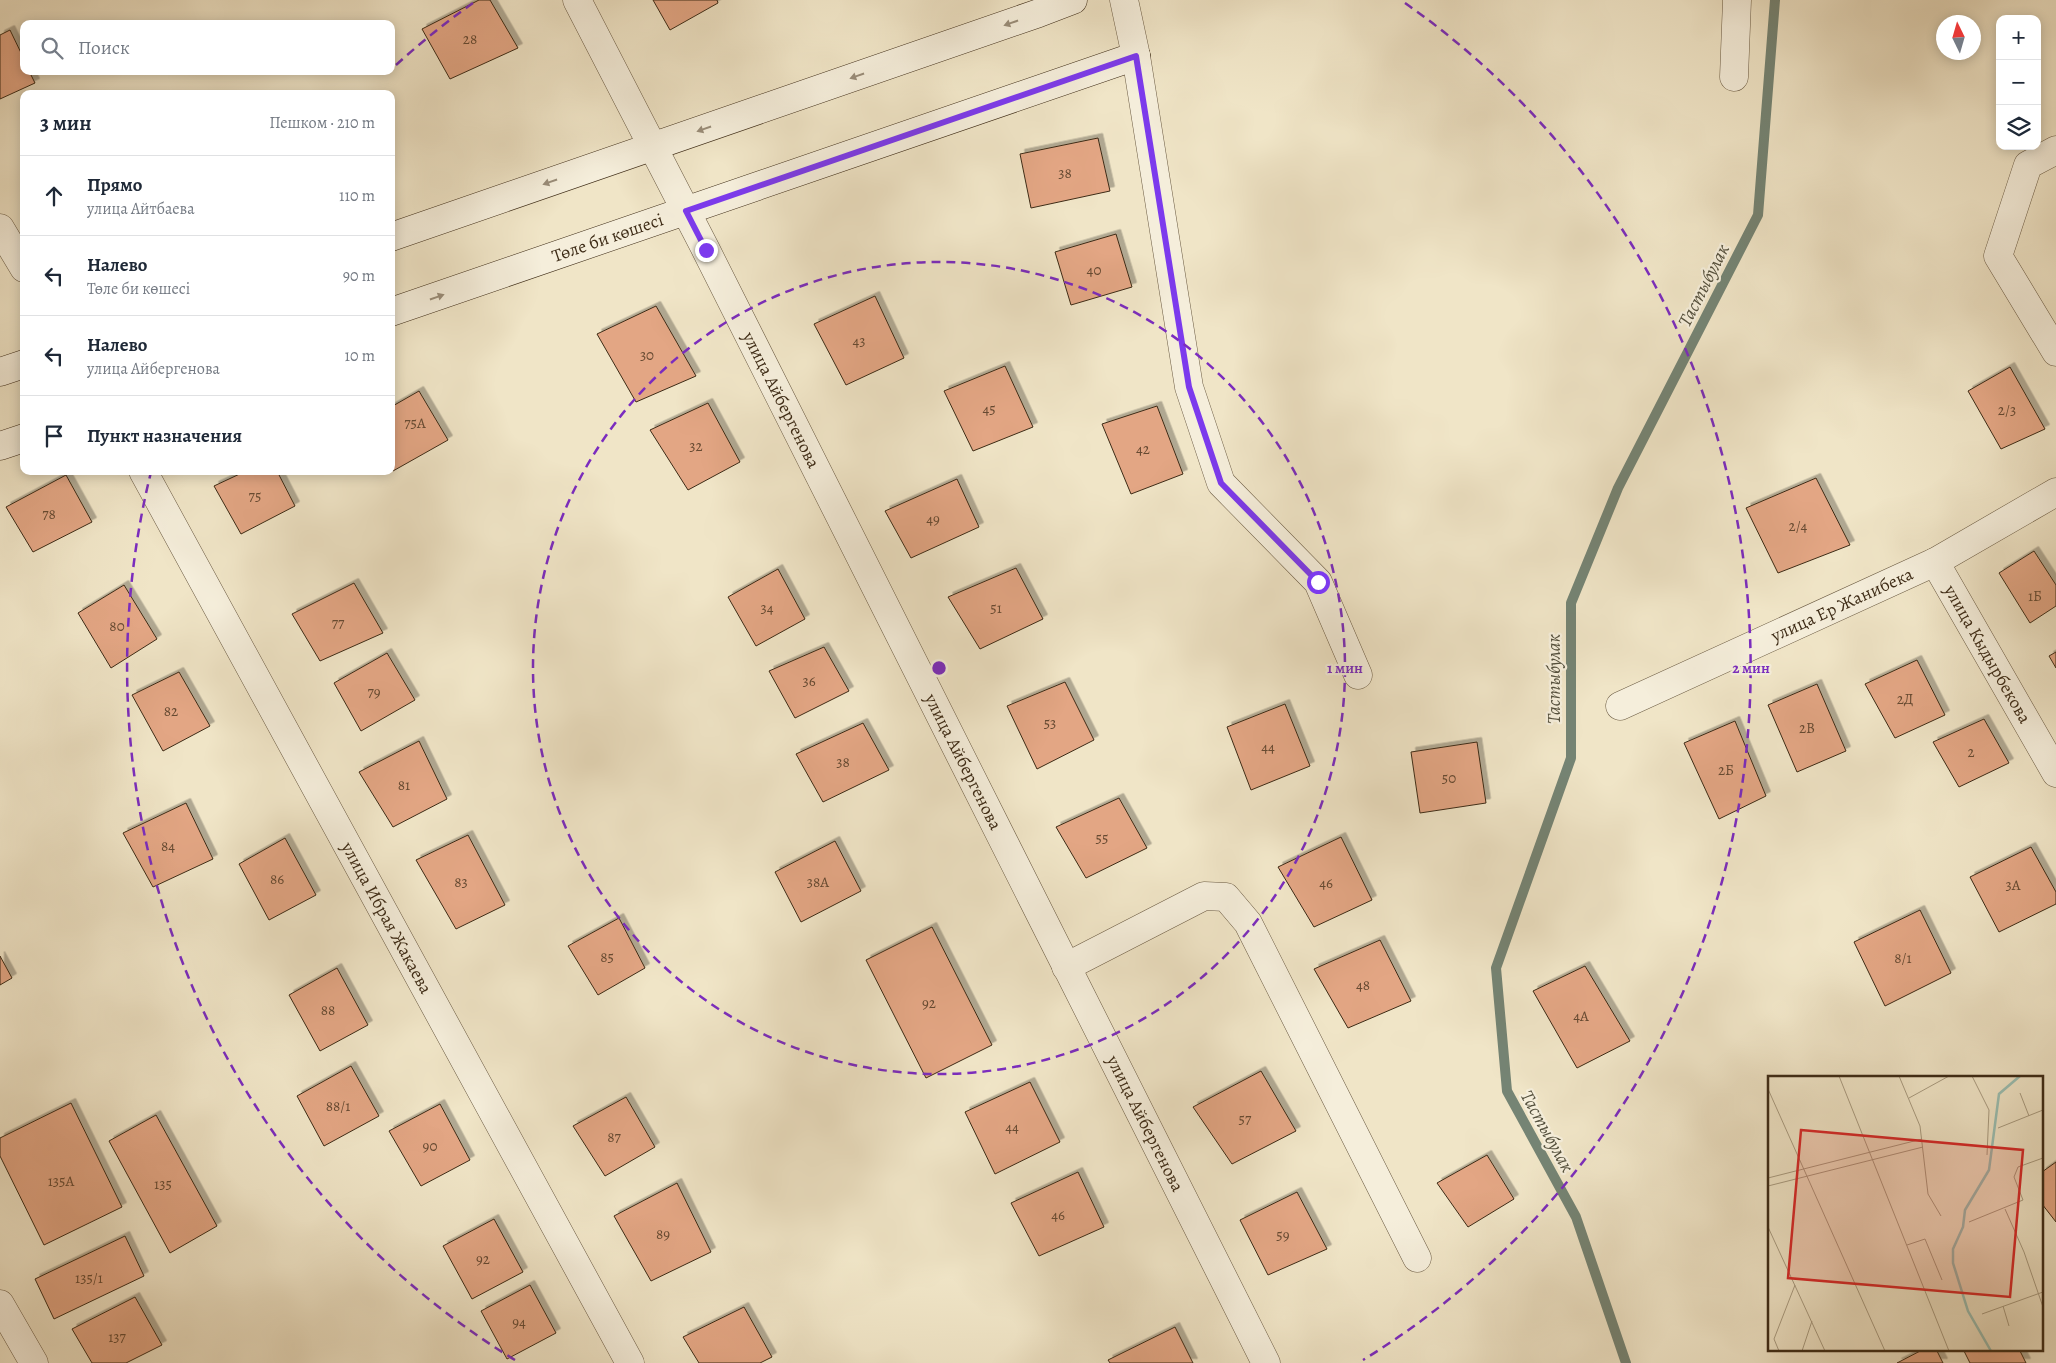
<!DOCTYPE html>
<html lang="ru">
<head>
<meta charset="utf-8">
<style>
	:root { --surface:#fff; --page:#f2f2f3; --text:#1f2937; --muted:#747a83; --line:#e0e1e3 }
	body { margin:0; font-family:Alegreya,serif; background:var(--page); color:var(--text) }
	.controls { position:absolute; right:15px; top:15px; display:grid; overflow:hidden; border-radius:10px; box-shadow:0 2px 12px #0003 }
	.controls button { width:45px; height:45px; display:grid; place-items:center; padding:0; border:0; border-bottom:1px solid var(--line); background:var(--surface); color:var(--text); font:25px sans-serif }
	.compass { position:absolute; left:1936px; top:15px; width:45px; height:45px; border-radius:50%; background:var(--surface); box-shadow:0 2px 12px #0003; rotate:355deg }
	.stop { position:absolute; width:15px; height:15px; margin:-11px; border:4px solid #7c3aed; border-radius:50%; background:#fff }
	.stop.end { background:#7c3aed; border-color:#fff; box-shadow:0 1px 5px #0008 }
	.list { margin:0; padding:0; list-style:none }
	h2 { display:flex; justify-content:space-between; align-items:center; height:65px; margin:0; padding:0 20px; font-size:21px }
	h2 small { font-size:16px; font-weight:400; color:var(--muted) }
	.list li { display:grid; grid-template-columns:32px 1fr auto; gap:15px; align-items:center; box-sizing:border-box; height:80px; padding:0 20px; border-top:1px solid var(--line) }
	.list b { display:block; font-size:19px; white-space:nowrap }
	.list p { margin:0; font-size:16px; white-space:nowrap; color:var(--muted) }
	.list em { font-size:16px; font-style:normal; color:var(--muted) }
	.icon { flex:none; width:28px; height:28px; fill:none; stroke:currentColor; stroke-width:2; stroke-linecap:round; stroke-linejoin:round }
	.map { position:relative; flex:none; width:2056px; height:1363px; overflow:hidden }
	.search { position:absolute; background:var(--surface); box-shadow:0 2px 12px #0003; left:20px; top:20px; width:375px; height:55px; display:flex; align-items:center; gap:12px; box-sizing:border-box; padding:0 18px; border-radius:10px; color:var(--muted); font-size:19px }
	.panel { position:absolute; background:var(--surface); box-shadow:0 2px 12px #0003; left:20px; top:90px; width:375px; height:385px; border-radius:10px }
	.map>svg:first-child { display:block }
</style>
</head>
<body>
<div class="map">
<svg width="2056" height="1363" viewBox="0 0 2056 1363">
	<defs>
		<filter id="shadow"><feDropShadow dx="4.5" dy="-4.5" stdDeviation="0" flood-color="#0004"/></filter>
	</defs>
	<rect width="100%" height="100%" fill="#f0e5c7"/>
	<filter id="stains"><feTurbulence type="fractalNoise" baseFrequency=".004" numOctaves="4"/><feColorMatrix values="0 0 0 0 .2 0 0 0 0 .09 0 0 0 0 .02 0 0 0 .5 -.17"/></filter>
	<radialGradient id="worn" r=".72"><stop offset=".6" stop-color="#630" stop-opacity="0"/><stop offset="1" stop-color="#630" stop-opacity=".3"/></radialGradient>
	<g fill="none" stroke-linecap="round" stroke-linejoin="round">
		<!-- stream -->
		<path stroke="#758474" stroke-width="10" d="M 1626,1363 L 1576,1217 L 1507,1091 L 1496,968 L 1571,758 L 1571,603 L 1618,488 L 1758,215 L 1775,0"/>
	</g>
	<!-- building -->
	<path fill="#e3a684" stroke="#3d2b16" filter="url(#shadow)" d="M 479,0 L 490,0 L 518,48 L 450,79 L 422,29 Z
		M 653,0 L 717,0 L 718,3 L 670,30 Z
		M 10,30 L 24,59 L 24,71 L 29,71 L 35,83 L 0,99 L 0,35 Z
		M 1098,138 L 1110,191 L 1031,208 L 1020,154 Z
		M 1116,234 L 1132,287 L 1071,305 L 1055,252 Z
		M 875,296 L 904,358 L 846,385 L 814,324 Z
		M 656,306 L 696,376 L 636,402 L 597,334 Z
		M 1005,366 L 1033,427 L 973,451 L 944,391 Z
		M 2010,367 L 2045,429 L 2001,449 L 1968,391 Z
		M 419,391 L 448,440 L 393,471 L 391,468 L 391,407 Z
		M 708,403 L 740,462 L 688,490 L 650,430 Z
		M 1157,406 L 1183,474 L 1131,494 L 1102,424 Z
		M 246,471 L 277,471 L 295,506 L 241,534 L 214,486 Z
		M 66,475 L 92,522 L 33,552 L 6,507 Z
		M 1816,478 L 1850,545 L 1778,573 L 1746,508 Z
		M 957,479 L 979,527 L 911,558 L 885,511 Z
		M 2034,551 L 2056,585 L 2056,606 L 2030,623 L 1999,573 Z
		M 1016,568 L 1043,619 L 980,649 L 948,597 Z
		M 778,569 L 805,619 L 756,646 L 728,597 Z
		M 354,583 L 383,633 L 320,661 L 292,614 Z
		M 124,585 L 157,639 L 111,668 L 78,613 Z
		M 824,647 L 849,691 L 795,718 L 769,671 Z
		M 2056,652 L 2056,668 L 2049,656 Z
		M 387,653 L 415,700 L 361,731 L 334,683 Z
		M 1917,660 L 1945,715 L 1895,738 L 1865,684 Z
		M 179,672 L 210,726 L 163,751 L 132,695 Z
		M 1065,682 L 1094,740 L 1037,769 L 1007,706 Z
		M 1817,684 L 1846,751 L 1797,772 L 1768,705 Z
		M 1285,704 L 1310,766 L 1251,790 L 1227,727 Z
		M 1984,719 L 2009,763 L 1959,787 L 1933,742 Z
		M 1735,721 L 1766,796 L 1719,819 L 1684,743 Z
		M 863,723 L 889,770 L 823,802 L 796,754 Z
		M 419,741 L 447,799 L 393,827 L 359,772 Z
		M 1477,742 L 1486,803 L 1420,813 L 1411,752 Z
		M 1119,798 L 1147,848 L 1086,878 L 1056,827 Z
		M 186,803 L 213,859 L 153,887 L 123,833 Z
		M 468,835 L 505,905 L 456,929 L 416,860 Z
		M 1341,837 L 1372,900 L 1314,927 L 1278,867 Z
		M 285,838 L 316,895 L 269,920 L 239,864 Z
		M 835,841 L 861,891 L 801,922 L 775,872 Z
		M 2031,847 L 2056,892 L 2056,904 L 1999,932 L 1970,877 Z
		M 1920,910 L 1951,973 L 1885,1006 L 1854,942 Z
		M 619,918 L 645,968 L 598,995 L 568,946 Z
		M 932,927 L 992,1045 L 926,1078 L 866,960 Z
		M 1380,940 L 1411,1001 L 1348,1028 L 1314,969 Z
		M 0,956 L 12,978 L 0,985 Z
		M 1585,966 L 1630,1041 L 1577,1068 L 1533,991 Z
		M 337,968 L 368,1025 L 320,1051 L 289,995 Z
		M 351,1066 L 379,1116 L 324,1146 L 297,1096 Z
		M 1261,1071 L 1296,1131 L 1232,1164 L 1193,1107 Z
		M 1030,1082 L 1060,1142 L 995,1174 L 965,1112 Z
		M 626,1097 L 655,1147 L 605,1176 L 573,1126 Z
		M 71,1103 L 122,1207 L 44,1245 L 0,1156 L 0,1138 Z
		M 440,1104 L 470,1160 L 421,1186 L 389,1131 Z
		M 156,1115 L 217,1226 L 170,1253 L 109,1141 Z
		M 1487,1155 L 1514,1199 L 1468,1227 L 1437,1183 Z
		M 2056,1162 L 2056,1222 L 2042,1204 L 2042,1172 Z
		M 1078,1172 L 1104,1227 L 1039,1256 L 1011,1203 Z
		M 677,1183 L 711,1252 L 651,1281 L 614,1216 Z
		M 1297,1192 L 1327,1249 L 1268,1275 L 1240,1220 Z
		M 494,1219 L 523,1272 L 472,1299 L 443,1246 Z
		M 125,1236 L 144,1276 L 54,1319 L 35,1279 Z
		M 530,1285 L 556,1333 L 507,1359 L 481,1311 Z
		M 135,1297 L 162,1345 L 126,1363 L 92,1363 L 72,1329 Z
		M 744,1307 L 772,1357 L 760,1363 L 699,1363 L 683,1337 Z
		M 1175,1327 L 1193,1363 L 1110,1363 L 1108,1360 Z
		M 1924,1349 L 1936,1349 L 1943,1363 L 1897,1363 Z
		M 1963,1349 L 2019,1349 L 2026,1363 L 1970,1363 Z"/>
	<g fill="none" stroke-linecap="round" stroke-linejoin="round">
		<!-- minor casing -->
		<g stroke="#6a5a42" stroke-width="29">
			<g id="minor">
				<path id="s1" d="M 577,0 L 706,250 L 1266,1363"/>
				<path d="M 1136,56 L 1189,387 L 1221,483 L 1318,582 L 1358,675"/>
				<path d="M 1734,77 L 1737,0"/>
				<path d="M 2056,150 L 2028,165 L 1998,256 L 2056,352"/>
				<path id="s2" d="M 143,471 L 630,1363"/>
				<path id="s3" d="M 1935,562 L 2056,773"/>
				<path id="s4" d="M 1620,706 L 1935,562 L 2056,492"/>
				<path d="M 1066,967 L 1204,896 L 1226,897 L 1248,923 L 1417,1258"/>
				<path d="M 0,1304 L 34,1363"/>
			</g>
		</g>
		<!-- tertiary casing -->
		<g stroke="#6a5a42" stroke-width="29">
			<path id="tertiary" d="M 1124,0 L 1136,56
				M 0,228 L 24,268"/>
		</g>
		<!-- secondary casing -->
		<g stroke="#3d2b16" stroke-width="29">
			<g id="secondary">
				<path d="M 391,237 L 1039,13 L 1073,0"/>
				<path id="s5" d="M 391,312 L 1136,56"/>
				<path d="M 0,372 L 24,364"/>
				<path d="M 0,446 L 24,438"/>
			</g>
		</g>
		<!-- minor -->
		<use href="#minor" stroke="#f5eedb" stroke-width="28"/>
		<!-- tertiary -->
		<use href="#tertiary" stroke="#f5eedb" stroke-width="28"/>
		<!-- secondary -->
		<use href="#secondary" stroke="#f5eedb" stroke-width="28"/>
	</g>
	<!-- one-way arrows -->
	<defs><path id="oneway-solid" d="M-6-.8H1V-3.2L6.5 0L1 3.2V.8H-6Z" transform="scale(1.25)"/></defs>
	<g fill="#998c78">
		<use href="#oneway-solid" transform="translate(1011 23) rotate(161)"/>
		<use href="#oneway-solid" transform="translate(857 76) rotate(161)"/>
		<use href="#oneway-solid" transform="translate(704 129) rotate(161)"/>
		<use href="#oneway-solid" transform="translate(550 182) rotate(161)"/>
		<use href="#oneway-solid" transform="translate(437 297) rotate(-19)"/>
	</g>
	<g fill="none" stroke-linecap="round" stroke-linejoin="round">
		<!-- route -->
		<path stroke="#7c3aed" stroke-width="6" d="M 706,250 L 686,211 L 1136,56 L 1189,387 L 1221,483 L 1318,582"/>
	</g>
	<!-- distance rings -->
	<g fill="none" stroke="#7b2cbf" stroke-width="2.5" stroke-dasharray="9 6">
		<circle cx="939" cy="668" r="406"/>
		<path d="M515 1360A812 812 0 0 1 151 472M396 65A812 812 0 0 1 473 3M1405 3A812 812 0 0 1 1363 1360"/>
	</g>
	<g text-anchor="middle" stroke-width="4.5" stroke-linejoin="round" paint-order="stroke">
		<!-- number labels -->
		<g font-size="15" fill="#664a32">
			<text x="470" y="44">28</text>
			<text x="1065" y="178">38</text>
			<text x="1094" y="275">40</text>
			<text x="859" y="346">43</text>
			<text x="647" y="360">30</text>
			<text x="989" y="414">45</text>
			<text x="2007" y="415">2/3</text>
			<text x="415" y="428">75А</text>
			<text x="696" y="451">32</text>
			<text x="1143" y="454">42</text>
			<text x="255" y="501">75</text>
			<text x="49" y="519">78</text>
			<text x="933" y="524">49</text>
			<text x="1798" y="531">2/4</text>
			<text x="2035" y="601">1Б</text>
			<text x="767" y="613">34</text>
			<text x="996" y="613">51</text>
			<text x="338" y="628">77</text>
			<text x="117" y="631">80</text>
			<text x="809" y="686">36</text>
			<text x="374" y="697">79</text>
			<text x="1905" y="704">2Д</text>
			<text x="171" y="716">82</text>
			<text x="1050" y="728">53</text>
			<text x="1807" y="733">2В</text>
			<text x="1268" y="752">44</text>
			<text x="1971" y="757">2</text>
			<text x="843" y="767">38</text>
			<text x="1726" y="775">2Б</text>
			<text x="1449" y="783">50</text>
			<text x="404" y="790">81</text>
			<text x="1102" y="843">55</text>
			<text x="168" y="851">84</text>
			<text x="277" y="884">86</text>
			<text x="461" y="887">83</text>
			<text x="818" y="887">38А</text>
			<text x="1326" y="888">46</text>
			<text x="2013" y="890">3А</text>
			<text x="607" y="962">85</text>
			<text x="1903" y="963">8/1</text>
			<text x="1363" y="990">48</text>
			<text x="929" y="1008">92</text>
			<text x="328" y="1015">88</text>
			<text x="1581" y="1021">4А</text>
			<text x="338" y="1111">88/1</text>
			<text x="1245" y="1124">57</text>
			<text x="1012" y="1132">44</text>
			<text x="614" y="1142">87</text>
			<text x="430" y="1151">90</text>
			<text x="61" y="1186">135А</text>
			<text x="163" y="1189">135</text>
			<text x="1058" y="1220">46</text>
			<text x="663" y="1239">89</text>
			<text x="1283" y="1240">59</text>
			<text x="483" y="1264">92</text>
			<text x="89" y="1283">135/1</text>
			<text x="519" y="1327">94</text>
			<text x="117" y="1342">137</text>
		</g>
		<!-- street labels -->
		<g font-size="18" fill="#3d2b16" stroke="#f5eedb">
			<text dy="6" stroke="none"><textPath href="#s5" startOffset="229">Төле би көшесі</textPath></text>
			<text dy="6" stroke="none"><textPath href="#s1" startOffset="449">улица Айбергенова</textPath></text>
			<text dy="6" stroke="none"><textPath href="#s4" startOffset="244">улица Ер Жанибека</textPath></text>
			<text dy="6" stroke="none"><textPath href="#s3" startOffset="106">улица Кыдырбекова</textPath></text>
			<text dy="6" stroke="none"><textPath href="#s1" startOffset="854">улица Айбергенова</textPath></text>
			<text dy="6" stroke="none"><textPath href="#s2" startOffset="509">улица Ибрая Жакаева</textPath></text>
			<text dy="6" stroke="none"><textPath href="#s1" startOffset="1259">улица Айбергенова</textPath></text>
		</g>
		<!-- water labels -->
		<g font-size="19" font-style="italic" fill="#54503d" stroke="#f5eedb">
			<text transform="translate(1703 285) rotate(-63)" y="7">Тастыбулак</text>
			<text transform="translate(1553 679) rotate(-90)" y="7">Тастыбулак</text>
			<text transform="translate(1548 1131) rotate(61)" y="7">Тастыбулак</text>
		</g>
	</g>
	<!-- overview -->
	<g transform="translate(1768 1076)">
		<rect width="275" height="275" fill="#f0e5c7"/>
		<path fill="none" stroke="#9abfb3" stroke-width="2.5" d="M 223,275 L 200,235 L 185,187 L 185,173 L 195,151 L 197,134 L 221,94 L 231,18 L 252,0"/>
		<path fill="none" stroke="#a89b80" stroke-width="1" d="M 71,0 L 181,275M 131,0 L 152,50 L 160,118 L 173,140M 204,0 L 221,34 L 219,79M 0,13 L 117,275M 252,17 L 261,40M 141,22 L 181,0M 230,52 L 275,34M 0,102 L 154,63M 0,110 L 155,71M 237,133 L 256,176 L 275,231M 201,146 L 255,124 L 246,101 L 250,91 L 275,82M 0,151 L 57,275M 139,169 L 157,163 L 174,204M 235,230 L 241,250M 214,238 L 275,216M 11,275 L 6,263 L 27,209M 34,275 L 44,245"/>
		<path fill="#d62828" fill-opacity="0.15" stroke="#d62828" stroke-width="2.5" d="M 33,54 L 255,74 L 242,221 L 20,202 Z"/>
		<rect width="275" height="275" fill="none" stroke="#3d2b16" stroke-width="2.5"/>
	</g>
	<circle cx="939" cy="668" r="8" fill="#7b2cbf" stroke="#f5eedb" stroke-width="2.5"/>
	<g font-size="15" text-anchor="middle" font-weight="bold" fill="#7b2cbf" stroke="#f5eedb" stroke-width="4.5" stroke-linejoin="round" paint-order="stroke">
		<text x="1345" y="673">1 мин</text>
		<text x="1751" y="673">2 мин</text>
	</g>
	<rect width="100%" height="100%" filter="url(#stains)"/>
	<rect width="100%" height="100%" fill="url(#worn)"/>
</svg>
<div class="controls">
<button>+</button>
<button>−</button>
<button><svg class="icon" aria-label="layers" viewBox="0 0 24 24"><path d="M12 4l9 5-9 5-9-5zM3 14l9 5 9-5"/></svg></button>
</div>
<svg class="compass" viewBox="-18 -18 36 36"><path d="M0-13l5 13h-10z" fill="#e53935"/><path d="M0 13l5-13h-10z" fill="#747a83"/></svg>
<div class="stop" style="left:1318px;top:582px"></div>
<div class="stop end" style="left:706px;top:250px"></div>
<div class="search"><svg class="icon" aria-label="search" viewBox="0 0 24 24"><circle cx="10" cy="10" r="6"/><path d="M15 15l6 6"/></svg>Поиск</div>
<section class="panel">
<h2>3 мин<small>Пешком · 210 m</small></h2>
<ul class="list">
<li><svg class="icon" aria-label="ahead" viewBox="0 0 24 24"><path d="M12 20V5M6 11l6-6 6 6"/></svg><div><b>Прямо</b><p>улица Айтбаева</p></div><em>110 m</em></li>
<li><svg class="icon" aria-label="left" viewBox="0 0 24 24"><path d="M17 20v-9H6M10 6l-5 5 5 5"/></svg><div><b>Налево</b><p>Төле би көшесі</p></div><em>90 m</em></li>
<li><svg class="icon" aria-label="left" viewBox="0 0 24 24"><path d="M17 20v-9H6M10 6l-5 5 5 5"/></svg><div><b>Налево</b><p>улица Айбергенова</p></div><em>10 m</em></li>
<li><svg class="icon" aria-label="arrive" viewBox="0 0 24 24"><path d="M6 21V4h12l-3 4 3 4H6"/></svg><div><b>Пункт назначения</b></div></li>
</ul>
</section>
</div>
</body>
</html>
